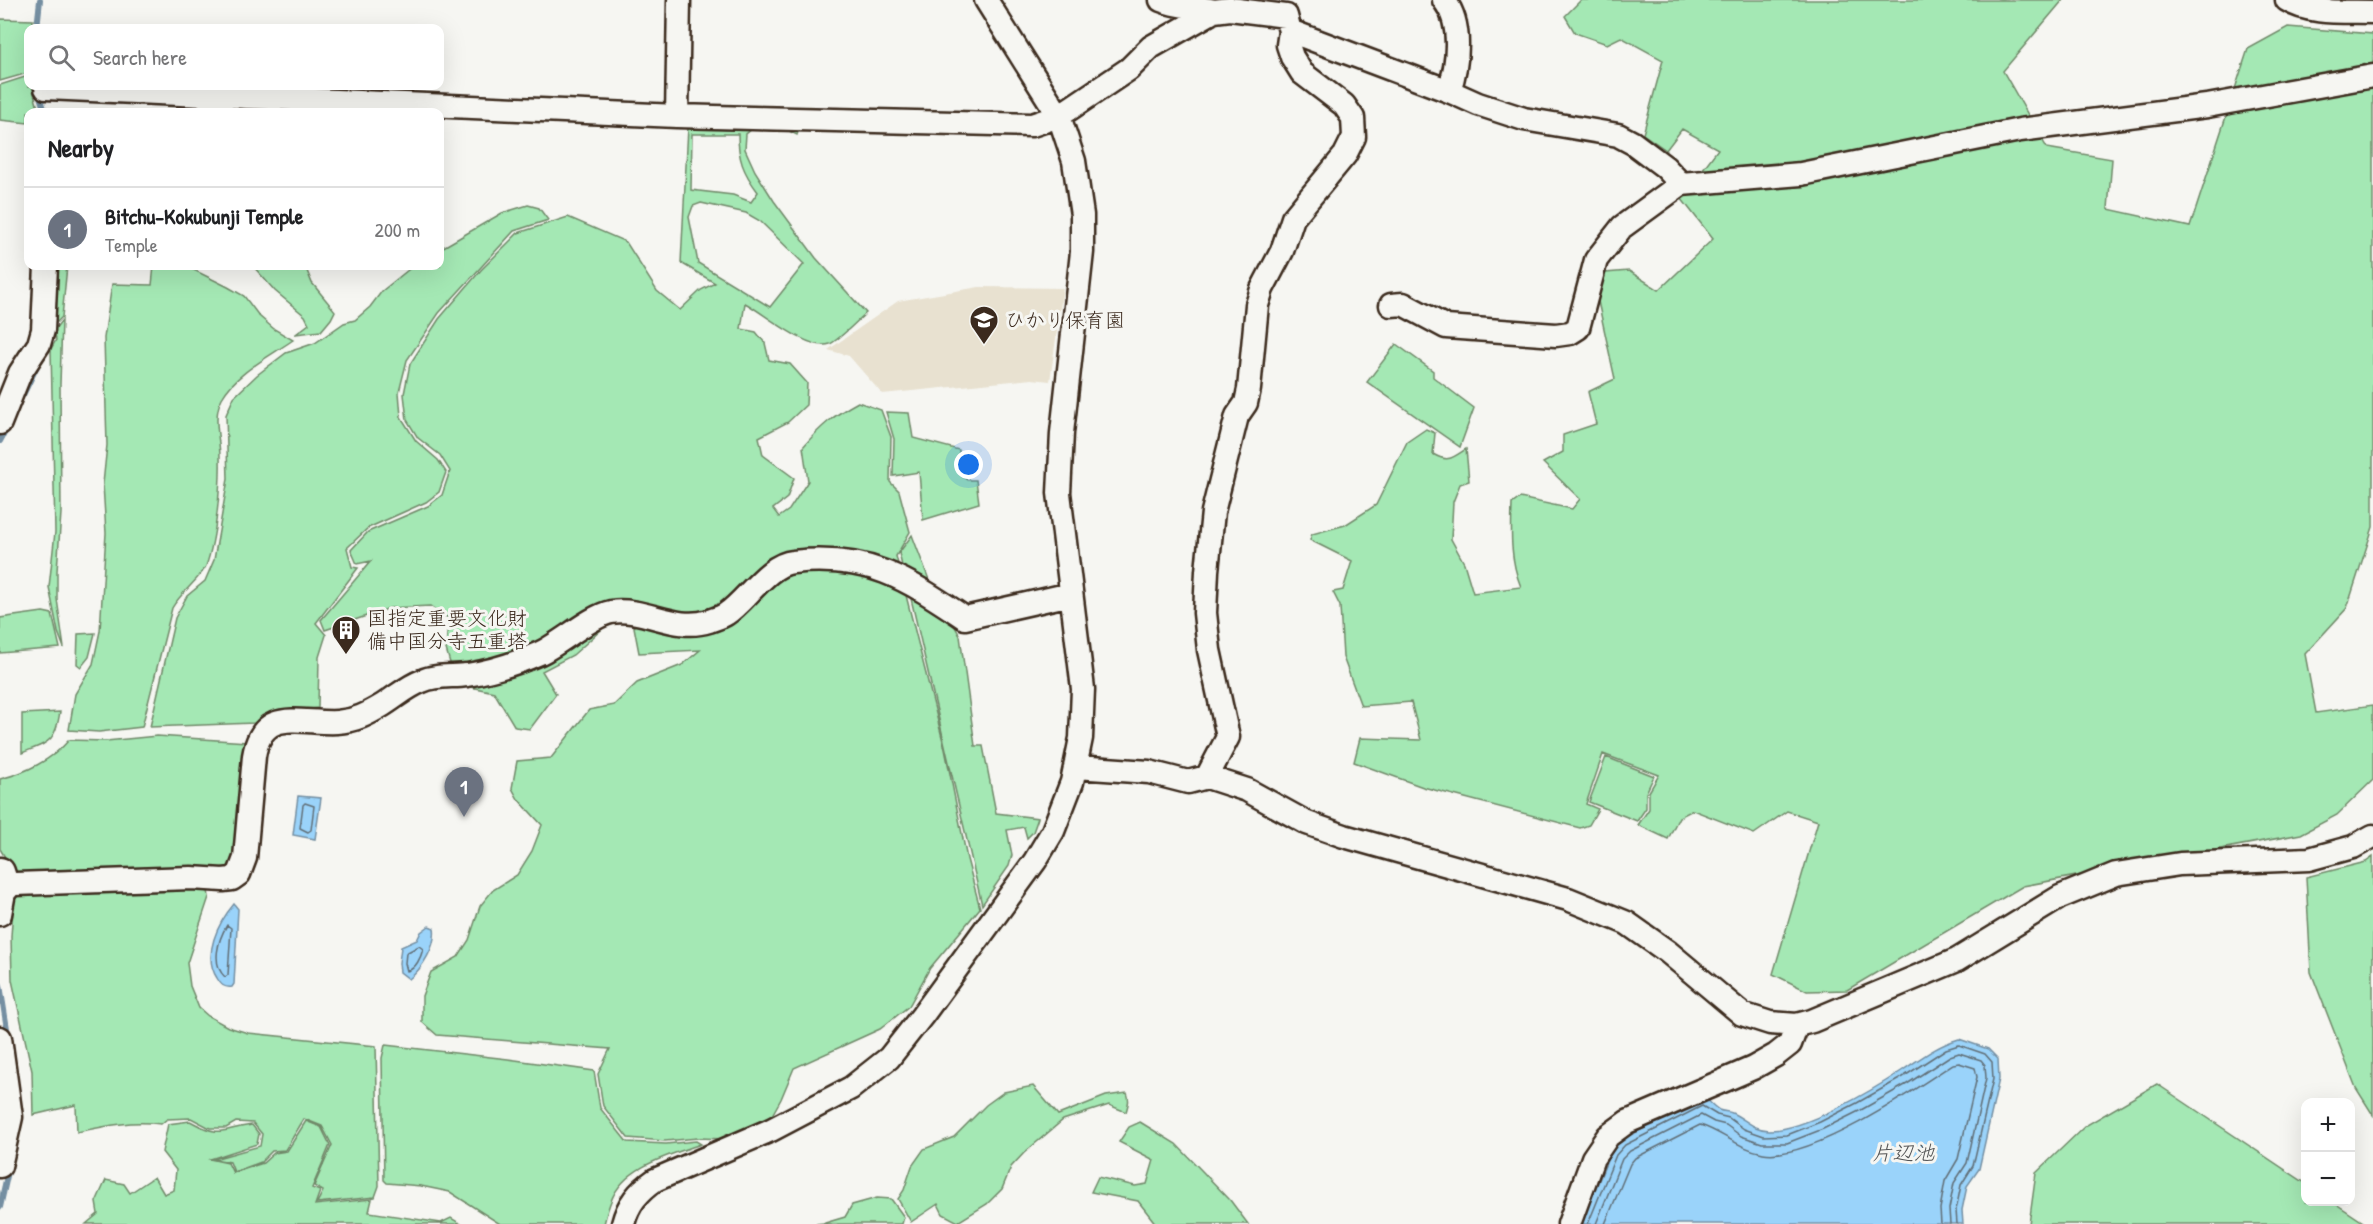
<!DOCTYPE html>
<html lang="en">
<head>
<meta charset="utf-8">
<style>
	:root { --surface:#fff; --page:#f2f2f2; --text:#202124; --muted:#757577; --line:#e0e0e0; --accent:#0f766e }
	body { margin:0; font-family:"Patrick Hand","Klee One",sans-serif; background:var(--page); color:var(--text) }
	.controls { position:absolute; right:18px; bottom:18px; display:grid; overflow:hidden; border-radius:12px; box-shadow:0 6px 24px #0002 }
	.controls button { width:54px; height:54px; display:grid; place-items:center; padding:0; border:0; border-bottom:2px solid var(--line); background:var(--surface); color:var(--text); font:30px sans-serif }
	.you { position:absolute; left:969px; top:465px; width:21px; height:21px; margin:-15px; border:4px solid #fff; border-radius:50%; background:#1a73e8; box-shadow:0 0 0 9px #1a73e833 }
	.badge { display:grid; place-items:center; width:39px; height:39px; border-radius:50%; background:var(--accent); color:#fff; font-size:20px; font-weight:700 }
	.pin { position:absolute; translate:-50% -50px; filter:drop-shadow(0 2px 3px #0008) }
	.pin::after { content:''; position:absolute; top:32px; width:21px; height:18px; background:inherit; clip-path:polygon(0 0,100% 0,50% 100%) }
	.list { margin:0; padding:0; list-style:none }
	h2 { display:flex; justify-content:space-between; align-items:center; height:78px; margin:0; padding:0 24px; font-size:26px }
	h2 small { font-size:20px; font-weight:400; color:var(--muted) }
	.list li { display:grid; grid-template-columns:39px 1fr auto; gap:18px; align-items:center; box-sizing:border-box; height:84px; padding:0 24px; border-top:2px solid var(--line) }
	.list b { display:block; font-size:22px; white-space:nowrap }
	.list p { margin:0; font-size:20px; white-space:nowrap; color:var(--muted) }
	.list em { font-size:20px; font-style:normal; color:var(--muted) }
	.icon { flex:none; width:33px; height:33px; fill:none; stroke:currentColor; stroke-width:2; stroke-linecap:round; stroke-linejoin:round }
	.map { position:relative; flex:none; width:2373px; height:1224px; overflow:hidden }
	.search { position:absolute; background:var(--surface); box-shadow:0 6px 24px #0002; left:24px; top:24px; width:420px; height:66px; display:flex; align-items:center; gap:15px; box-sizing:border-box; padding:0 21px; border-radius:12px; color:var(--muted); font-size:22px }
	.panel { position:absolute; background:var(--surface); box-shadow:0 6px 24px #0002; left:24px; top:108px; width:420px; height:162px; border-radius:12px }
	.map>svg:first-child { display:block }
</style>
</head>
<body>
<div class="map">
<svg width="2373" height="1224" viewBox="0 0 2373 1224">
	<rect width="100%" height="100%" fill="#f6f6f2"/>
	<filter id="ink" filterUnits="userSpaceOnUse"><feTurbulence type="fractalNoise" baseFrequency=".0167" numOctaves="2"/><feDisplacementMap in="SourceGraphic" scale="12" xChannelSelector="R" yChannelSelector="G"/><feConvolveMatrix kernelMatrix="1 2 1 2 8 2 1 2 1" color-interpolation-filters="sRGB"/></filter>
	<g filter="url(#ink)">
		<!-- built -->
		<path fill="#e8e1d0" d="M 979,287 L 1063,288 L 1050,381 L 1032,379 L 882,394 L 849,356 L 828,350 L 898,301 Z"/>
		<!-- green -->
		<path fill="#a4e8b4" stroke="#708969" stroke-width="1.5" fill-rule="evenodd" d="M 1581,0 L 2063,0 L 2003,71 L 2047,148 L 2112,159 L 2108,209 L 2190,227 L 2248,49 L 2288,27 L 2373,34 L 2373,527 L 2347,608 L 2305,654 L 2316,713 L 2373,705 L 2373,780 L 2337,815 L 2301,834 L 2023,886 L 1847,990 L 1807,991 L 1773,974 L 1818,821 L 1787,811 L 1754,834 L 1693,810 L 1679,817 L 1668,839 L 1638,825 L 1649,809 L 1649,792 L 1659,775 L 1603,754 L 1586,804 L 1598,809 L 1589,825 L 1580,828 L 1423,787 L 1354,762 L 1360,738 L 1421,740 L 1411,702 L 1361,706 L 1343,657 L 1340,606 L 1333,592 L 1343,590 L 1352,561 L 1310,540 L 1312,534 L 1345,525 L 1376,505 L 1407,442 L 1426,429 L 1435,433 L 1433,454 C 1448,463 1452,458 1466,449 L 1469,481 L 1460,484 L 1453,502 L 1451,539 L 1464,563 L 1473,593 L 1521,587 C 1510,560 1511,534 1512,504 L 1520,498 L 1572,509 L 1580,499 L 1543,463 L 1563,452 L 1563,435 L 1596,424 L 1588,392 L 1615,379 L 1596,292 L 1605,273 L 1629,271 L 1659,290 L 1713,239 L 1681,198 L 1718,149 L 1682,129 L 1666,150 L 1643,134 L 1663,60 L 1621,37 L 1607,44 L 1575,33 L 1565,16 Z
			M 0,19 L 33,20 L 32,28 L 28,28 L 28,73 L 0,81 Z
			M 28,76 L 28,86 L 32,86 L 39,112 L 28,112 L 28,123 L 0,120 L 0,85 Z
			M 688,127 L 791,128 L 798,132 L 797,135 L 789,131 L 751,130 L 746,134 L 745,149 L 755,171 L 774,201 L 816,258 L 866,313 C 857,321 840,339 830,344 C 809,352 764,313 745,303 L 741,329 L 756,332 L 765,343 L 769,360 L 790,364 L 807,383 L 806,405 L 788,422 L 759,437 L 763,455 L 794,478 L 787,498 L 773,509 L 779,517 L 789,510 L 808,481 L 803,447 C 821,426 834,415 858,402 L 881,410 L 891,437 L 890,482 L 899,491 L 910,532 L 896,556 L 945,749 L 967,859 L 980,908 L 930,968 L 909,1006 L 880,1029 L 794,1068 L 781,1099 L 767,1124 L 727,1139 L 698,1138 L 665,1141 L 628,1138 L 603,1106 L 598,1074 L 610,1049 L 437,1035 L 422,1022 L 422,996 L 431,972 L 458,957 L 469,940 L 480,906 L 493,890 L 517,875 L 532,851 L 542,825 L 518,799 L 512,788 L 517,761 L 551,758 L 589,710 L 614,705 L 637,683 L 682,665 L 700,650 L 639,653 L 634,627 L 640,606 L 607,604 L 602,629 L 573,655 L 542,671 L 556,694 L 530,729 L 515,727 L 494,692 L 456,684 L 446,649 L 448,618 L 430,606 L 390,608 L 325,630 L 321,620 L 371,561 L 357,564 L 351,550 L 368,532 L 428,506 L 442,495 L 450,471 L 440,455 L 418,438 L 407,420 L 404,394 L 410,364 L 439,319 L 481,270 L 518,233 L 568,217 L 626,242 L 657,291 L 680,310 L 701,290 L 715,283 L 681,263 ZM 692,134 L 738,134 C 738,159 743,172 758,192 L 751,202 L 733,195 L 691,190 ZM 701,203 L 746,213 L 760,221 L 804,264 L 770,307 L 698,263 L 689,217 L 693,206 Z
			M 528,205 L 539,208 L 548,220 L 514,231 L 439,313 L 407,360 L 399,392 L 401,417 L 416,441 L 438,460 L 446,472 L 439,492 L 426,502 L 368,528 L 347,548 L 352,567 L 358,568 L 316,623 L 326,635 L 319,657 L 318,708 L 265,716 L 254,723 L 150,727 L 175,618 L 187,596 L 205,581 L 214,560 L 228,479 L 226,415 L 234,397 L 257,375 L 286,353 L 315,343 L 344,323 L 355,320 L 370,307 L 382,291 L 413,266 L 440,266 L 440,249 L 502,213 Z
			M 57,266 L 67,266 L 62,317 L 53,326 Z
			M 154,266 L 186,266 L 228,287 L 244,296 L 259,316 L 274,329 L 293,340 C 270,356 236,373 222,398 C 212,417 220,438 220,457 C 221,486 216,539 206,566 C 201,578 180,593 172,608 L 142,727 L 99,732 L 69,730 L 75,694 L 93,664 L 100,631 L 106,533 L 103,484 L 107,445 L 104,338 L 112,284 L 152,285 Z
			M 253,266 L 305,266 L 312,283 L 335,311 L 331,319 L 321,331 L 296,334 L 309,324 L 305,316 L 275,291 Z
			M 62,320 L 60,384 L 61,513 L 57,571 L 57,599 L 64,648 L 58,632 L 49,587 L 55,532 L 51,349 L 56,340 L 54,330 Z
			M 1396,344 L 1433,371 L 1433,377 L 1474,408 L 1460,447 L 1367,382 Z
			M 886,412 L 909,413 L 913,438 L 959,450 C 960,465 952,468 967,480 L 976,480 L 979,503 L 923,520 L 919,472 L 893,476 L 894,439 Z
			M 912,535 L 931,585 L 902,566 L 899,553 Z
			M 909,590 L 953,623 L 960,636 L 975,746 L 983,746 L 996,813 L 1038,818 L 1033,832 L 1027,838 L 1024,827 L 1007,830 L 1012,855 L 1009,866 L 982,905 Z
			M 43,612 L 52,614 L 60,648 L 0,653 L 0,618 Z
			M 95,633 L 89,657 L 81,667 L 77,664 L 78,634 Z
			M 60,712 C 55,743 49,742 22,753 L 22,714 Z
			M 157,736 L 247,742 L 233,868 L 221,873 L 17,877 L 0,849 L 0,779 C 25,773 52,760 69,740 L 106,741 Z
			M 1606,757 L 1654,776 L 1646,793 L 1646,808 L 1637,821 L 1589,802 Z
			M 2373,857 L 2373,1115 L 2356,1088 L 2311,972 L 2306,877 L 2366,862 Z
			M 185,882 L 208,890 L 209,897 L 187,963 L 190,986 L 199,1008 L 208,1016 L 228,1027 L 248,1033 L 376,1046 L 379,1186 L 375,1197 L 317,1203 L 323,1191 L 314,1186 L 332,1145 L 322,1126 L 304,1119 L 285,1150 L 272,1151 L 261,1162 L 234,1172 L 230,1162 L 214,1159 L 260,1146 L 262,1134 L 253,1123 L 236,1122 L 226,1128 L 210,1128 L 191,1118 L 167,1119 L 161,1124 C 132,1120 105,1126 77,1132 L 76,1105 L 33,1115 L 32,1071 L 12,980 L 11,936 L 14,896 L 16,890 Z
			M 385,1045 L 508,1059 L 594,1071 L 600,1108 L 627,1142 L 666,1144 L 696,1141 L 701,1144 C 670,1155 624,1166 611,1201 C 608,1208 606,1216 604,1224 L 500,1224 L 450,1192 L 421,1186 L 387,1183 L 384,1180 L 382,1058 Z
			M 2157,1084 L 2305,1183 L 2306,1202 L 2333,1202 L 2366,1224 L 2029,1224 L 2036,1173 L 2085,1126 Z
			M 1033,1086 L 1058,1115 L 1106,1096 L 1127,1093 C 1130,1100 1128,1105 1126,1112 L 1109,1105 L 1063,1120 L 1024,1153 L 1011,1167 L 1002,1189 L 987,1204 L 958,1222 L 943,1214 L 938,1204 L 911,1222 L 898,1199 L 904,1190 L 912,1166 L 924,1149 L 954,1137 L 986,1105 L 1004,1092 Z
			M 190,1121 C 223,1139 219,1129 252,1125 L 259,1134 L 257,1144 L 210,1159 L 228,1163 L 233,1173 L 263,1163 L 274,1153 L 287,1151 L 306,1121 L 321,1127 L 330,1145 L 312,1188 L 320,1191 L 315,1205 L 372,1199 L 369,1212 L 441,1223 L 451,1218 L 461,1224 L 86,1224 L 98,1214 L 96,1202 L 106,1180 L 124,1184 L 130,1193 L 154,1177 L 164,1194 L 174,1190 L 176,1170 L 162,1152 L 168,1124 Z
			M 1140,1122 L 1176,1144 L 1230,1200 L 1248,1224 L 1156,1224 L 1138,1201 L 1091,1192 L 1098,1177 L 1135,1186 L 1147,1184 L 1154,1160 L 1119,1142 L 1129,1127 Z
			M 877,1198 L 891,1199 L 904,1217 L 902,1224 L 814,1224 L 825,1223 L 845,1217 L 852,1205 Z"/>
		<!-- water -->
		<path fill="#9ad3fa" stroke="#748fa2" stroke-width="1.5" d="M 298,796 L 321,798 L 315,839 L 293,835 Z
			M 234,904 L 238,909 L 234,984 L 232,987 C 224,988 221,985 217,978 C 202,955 218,923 234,904 Z
			M 429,926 L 434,928 C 437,945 422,969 409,979 L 400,972 L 399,963 L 401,947 L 417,940 L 421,932 Z
			M 1959,1039 L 1988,1049 L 1998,1059 L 1999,1079 L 1979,1169 L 1967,1186 L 1962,1210 L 1963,1224 L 1581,1224 L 1611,1151 L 1622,1139 L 1705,1098 C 1709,1101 1714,1107 1719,1110 C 1723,1112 1728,1111 1732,1113 C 1745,1119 1754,1130 1769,1130 C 1804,1131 1873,1090 1903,1070 C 1921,1058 1938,1045 1959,1039 Z"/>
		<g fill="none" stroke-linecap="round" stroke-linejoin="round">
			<!-- shore -->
			<path stroke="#616e76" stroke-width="1.5" d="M 305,803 L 314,806 L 311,830 L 308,832 L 300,828 L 303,805 Z
				M 227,925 L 231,928 L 228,975 L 225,977 C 211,964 218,940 227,925 Z
				M 419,946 L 423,949 C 421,957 416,969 407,971 L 405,963 L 406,953 Z
				M 1588,1224 L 1616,1155 L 1625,1145 L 1702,1106 L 1717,1115 L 1729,1118 L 1744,1129 L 1764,1136 L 1787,1135 L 1820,1122 L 1857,1103 L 1903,1077 L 1946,1049 L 1959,1045 L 1985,1054 L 1992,1062 L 1993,1079 L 1973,1166 L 1961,1185 L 1956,1210 L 1957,1224
				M 1596,1224 L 1622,1159 L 1630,1151 L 1701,1115 L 1714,1122 L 1726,1125 L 1741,1136 L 1762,1143 L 1787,1143 L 1823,1129 L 1861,1110 L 1907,1084 L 1950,1056 L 1959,1053 L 1981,1060 L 1985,1065 L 1986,1078 L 1967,1163 L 1954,1183 L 1949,1209 L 1950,1224
				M 1605,1224 L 1630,1164 L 1635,1158 L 1700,1125 C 1721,1131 1739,1149 1763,1153 C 1810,1161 1913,1091 1953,1064 L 1959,1063 L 1975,1068 L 1977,1077 L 1958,1159 L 1945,1181 L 1940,1209 L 1941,1224"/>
			<!-- stream -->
			<path stroke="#748fa2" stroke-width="6" d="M 37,28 L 40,0
				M 38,90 L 45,112
				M 23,395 L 37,366
				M 0,441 L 8,426
				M 0,985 L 8,1035
				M 0,1207 L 9,1167"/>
			<!-- minor casing -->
			<g stroke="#3b2a1e" stroke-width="27">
				<path id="minor" d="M 1161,0 C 1178,7 1196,6 1214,11
					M 1444,0 C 1463,24 1458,64 1449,91
					M 2287,0 C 2311,15 2345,11 2373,12
					M 1290,31 L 1449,91 L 1478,104 L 1524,119 L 1618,135 L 1633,143 L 1665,167 L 1681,184 L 1801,174 L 2020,130 L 2207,106 L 2373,76
					M 46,88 L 677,116 L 1032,125 L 1059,116 L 1129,69 L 1151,47 L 1214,11 L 1230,9 L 1286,16 L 1290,31 L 1288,45 L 1292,57 L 1302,73 L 1344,105 L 1353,118 L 1354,137 L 1345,155 L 1293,218 L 1282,251 L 1262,289 L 1257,305 L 1249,389 L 1246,403 L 1237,416 L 1213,512 L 1207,571 L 1205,613 L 1209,650 L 1228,737 L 1207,777
					M 677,116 L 679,0
					M 1391,305 L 1403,304 L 1446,327 L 1556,335 L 1570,333 L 1578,328 L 1596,260 L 1622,227 L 1681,184
					M 0,423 L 20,373 L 39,344 L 43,330 L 46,266
					M 1076,767 L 1149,772 L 1188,782 L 1207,777 L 1247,790 L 1307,823 L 1344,836 L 1568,899 L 1627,923 L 1668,952 L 1742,1014 L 1770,1023 L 1797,1025 L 1812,1021 L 1957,960 L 2060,897 L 2116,874 L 2180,864 L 2309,859 L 2353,847 L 2373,836
					M 0,914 L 5,887 L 15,884 L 191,878 L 223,880 L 232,879 L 239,874 L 245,858 L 254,756 C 262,706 300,724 337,722 C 355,721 368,714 383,705 C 396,697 408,686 422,681 C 435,675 452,677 467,675 C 492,671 517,663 540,653 C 561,643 591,616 611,612 C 645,607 675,632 709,621 C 714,619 722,617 726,614 C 746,601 768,564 793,562 C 869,554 905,578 965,618 L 1071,594
					M 0,1038 L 11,1117 L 0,1166
					M 623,1224 C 628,1204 638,1192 655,1180 L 771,1130 L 851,1088 L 889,1058 L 922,1016 L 1035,861 L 1053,831 L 1072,782 L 1081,738 L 1083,689 L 1059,493 L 1062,433 L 1082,252 L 1082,215 L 1074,161 L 1059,116 L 986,0
					M 1569,1224 L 1593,1158 L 1608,1136 L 1627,1122 L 1753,1068 L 1776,1055 L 1790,1044 L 1797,1025"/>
			</g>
			<!-- major casing -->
			<g stroke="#3b2a1e" stroke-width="33">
				<path id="major" d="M 0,872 L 5,887"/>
			</g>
			<!-- minor -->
			<use href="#minor" stroke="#f6f6f2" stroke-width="22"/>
			<!-- major -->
			<use href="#major" stroke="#f6f6f2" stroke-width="28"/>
		</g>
	</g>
	<!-- icons -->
	<defs>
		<g id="school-pin" transform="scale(1.5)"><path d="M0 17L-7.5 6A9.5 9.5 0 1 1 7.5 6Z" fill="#3b2a1e" stroke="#f6f6f2"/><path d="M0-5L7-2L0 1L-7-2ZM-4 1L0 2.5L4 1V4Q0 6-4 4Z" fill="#fff"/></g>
		<g id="building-pin" transform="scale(1.5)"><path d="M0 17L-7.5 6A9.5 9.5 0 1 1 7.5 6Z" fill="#3b2a1e" stroke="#f6f6f2"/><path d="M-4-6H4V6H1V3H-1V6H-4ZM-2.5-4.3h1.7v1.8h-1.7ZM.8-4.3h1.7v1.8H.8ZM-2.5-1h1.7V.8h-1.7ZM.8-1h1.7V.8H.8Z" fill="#fff"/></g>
	</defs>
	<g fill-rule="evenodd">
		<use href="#school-pin" x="984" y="320"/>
		<use href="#building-pin" x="346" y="630"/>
	</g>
	<g text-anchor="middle" stroke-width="6" stroke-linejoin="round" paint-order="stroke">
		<!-- poi labels -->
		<g font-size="20" fill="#3b2a1e" stroke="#f6f6f2" text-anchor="start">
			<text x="1005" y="327">ひかり保育園</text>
			<text x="367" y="625">国指定重要文化財<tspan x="367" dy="23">備中国分寺五重塔</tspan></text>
		</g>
		<!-- water labels -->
		<g font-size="21" font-style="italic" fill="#535455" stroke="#f6f6f2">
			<text x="1903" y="1160">片辺池</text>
		</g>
	</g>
</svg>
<div class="controls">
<button>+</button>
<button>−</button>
</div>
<div class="you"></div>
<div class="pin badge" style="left:464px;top:817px;background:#6b7280">1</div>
<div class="search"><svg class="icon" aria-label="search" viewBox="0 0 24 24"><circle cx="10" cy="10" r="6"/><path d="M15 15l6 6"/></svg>Search here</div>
<section class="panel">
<h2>Nearby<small></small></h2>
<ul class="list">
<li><span class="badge" style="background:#6b7280">1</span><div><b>Bitchu-Kokubunji Temple</b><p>Temple</p></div><em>200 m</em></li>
</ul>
</section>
</div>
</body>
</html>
